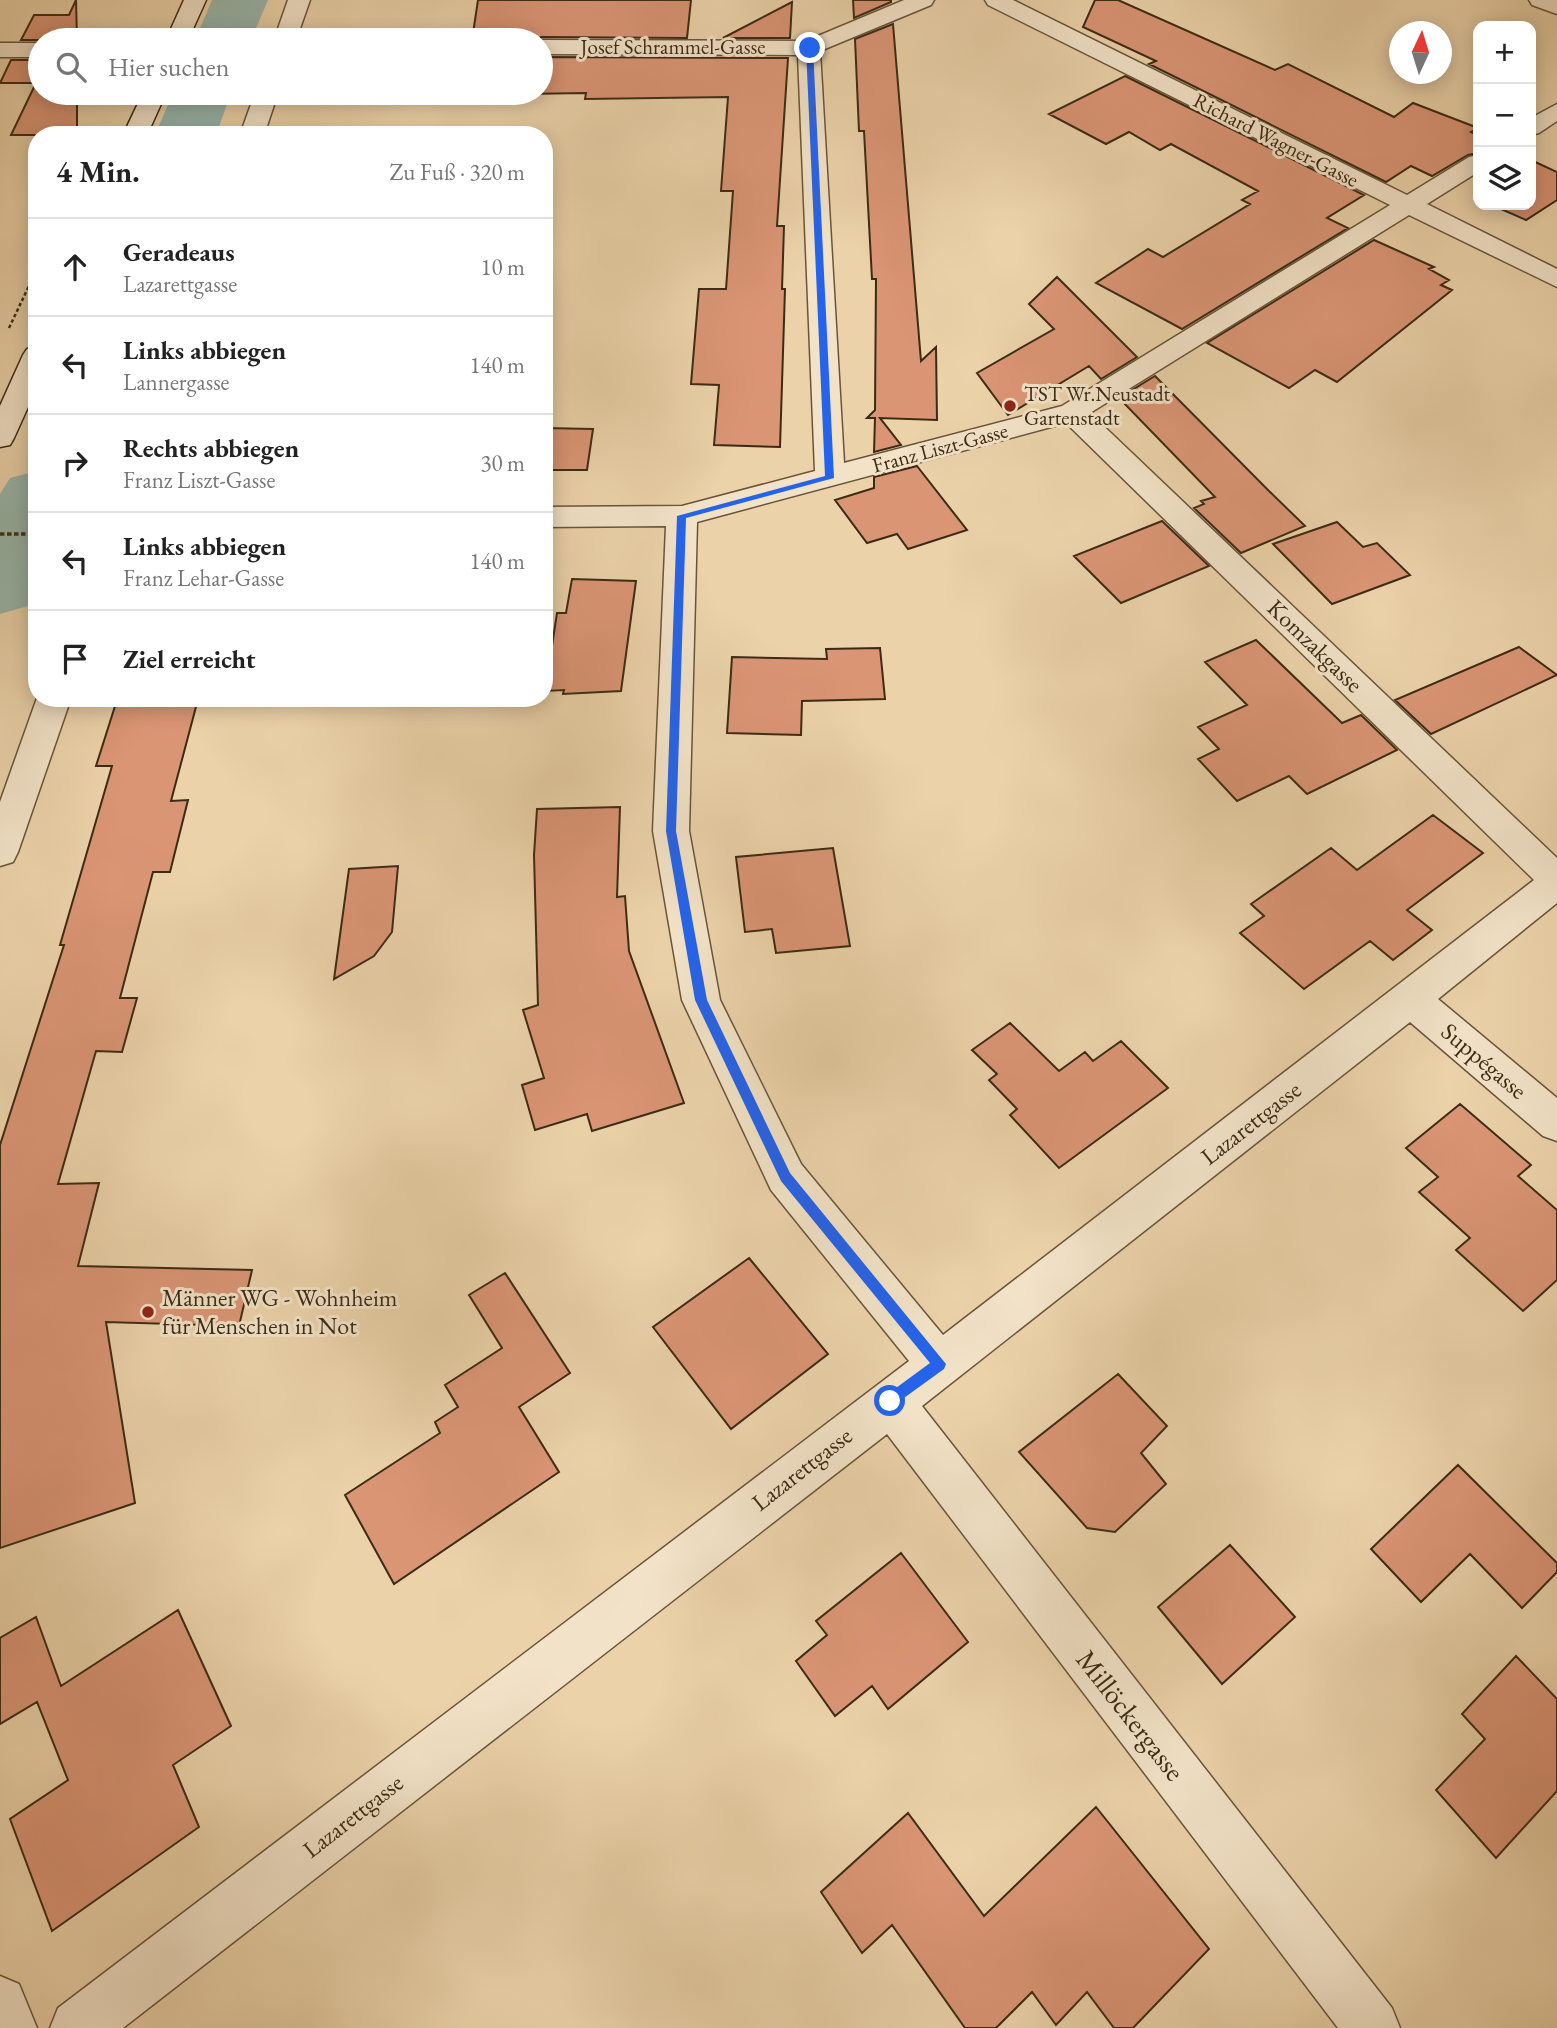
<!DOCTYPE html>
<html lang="de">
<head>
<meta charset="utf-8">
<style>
	:root { --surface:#fff; --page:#f2f2f2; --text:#222; --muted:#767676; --line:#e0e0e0 }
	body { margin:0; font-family:"EB Garamond",serif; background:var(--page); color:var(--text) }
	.controls { position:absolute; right:21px; top:21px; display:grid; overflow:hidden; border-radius:14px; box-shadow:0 4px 18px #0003 }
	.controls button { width:63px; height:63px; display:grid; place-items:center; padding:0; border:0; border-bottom:2px solid var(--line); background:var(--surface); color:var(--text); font:35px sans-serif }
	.compass { position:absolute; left:1389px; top:21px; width:63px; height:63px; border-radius:50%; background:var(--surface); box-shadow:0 4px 18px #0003; rotate:4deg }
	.stop { position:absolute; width:21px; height:21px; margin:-16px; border:5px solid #2563eb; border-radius:50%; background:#fff }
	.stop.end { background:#2563eb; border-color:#fff; box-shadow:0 2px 7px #0008 }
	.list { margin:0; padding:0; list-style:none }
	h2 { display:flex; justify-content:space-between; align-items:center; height:91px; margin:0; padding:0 28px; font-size:30px }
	h2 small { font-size:23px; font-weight:400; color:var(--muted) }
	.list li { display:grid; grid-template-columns:46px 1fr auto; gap:21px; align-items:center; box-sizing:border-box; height:98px; padding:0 28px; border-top:2px solid var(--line) }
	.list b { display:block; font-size:26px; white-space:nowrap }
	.list p { margin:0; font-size:23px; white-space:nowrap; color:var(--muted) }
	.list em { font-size:23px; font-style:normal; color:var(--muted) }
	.icon { flex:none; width:38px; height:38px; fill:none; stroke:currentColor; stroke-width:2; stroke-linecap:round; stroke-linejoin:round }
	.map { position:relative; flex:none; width:1557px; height:2028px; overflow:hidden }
	.search { position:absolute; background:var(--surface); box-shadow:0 4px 18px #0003; left:28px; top:28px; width:525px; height:77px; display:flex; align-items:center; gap:18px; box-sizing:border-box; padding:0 24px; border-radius:38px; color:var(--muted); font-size:26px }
	.panel { position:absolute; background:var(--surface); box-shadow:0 4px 18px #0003; left:28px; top:126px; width:525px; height:581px; border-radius:28px }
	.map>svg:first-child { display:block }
</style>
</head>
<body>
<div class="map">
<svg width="1557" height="2028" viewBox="0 0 1557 2028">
	<rect width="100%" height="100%" fill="#ebd2a9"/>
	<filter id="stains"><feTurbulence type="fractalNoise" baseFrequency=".00286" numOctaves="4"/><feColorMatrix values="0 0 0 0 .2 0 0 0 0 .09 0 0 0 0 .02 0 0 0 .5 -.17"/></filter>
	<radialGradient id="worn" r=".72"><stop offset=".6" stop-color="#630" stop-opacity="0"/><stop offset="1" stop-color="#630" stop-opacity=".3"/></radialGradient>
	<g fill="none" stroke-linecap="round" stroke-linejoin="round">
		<!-- river -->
		<path fill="#98b7ac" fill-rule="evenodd" d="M 212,0 L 268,0 L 251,40 L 195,40 Z
			M 173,93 L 231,93 L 216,135 L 155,135 Z
			M 37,471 L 37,591 L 28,606 L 0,614 L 0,494 L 10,478 Z"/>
	</g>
	<!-- building -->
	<path fill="#da9575" stroke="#3c2b14" stroke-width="2" d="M 76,0 L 77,40 L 21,40 L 34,15 L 69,15 Z
		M 478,0 L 691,0 L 687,38 L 541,37 L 538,40 L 472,40 Z
		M 853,0 L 891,0 L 891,2 L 854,18 Z
		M 1095,0 L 1118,0 L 1275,70 L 1288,64 L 1394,117 L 1413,103 L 1478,128 L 1471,132 L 1478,136 L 1478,153 L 1468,155 L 1432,176 L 1411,166 L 1386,182 L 1149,64 L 1156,61 L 1083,27 Z
		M 792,2 L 790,38 L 723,38 Z
		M 893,24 L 921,361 L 936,347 L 937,420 L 880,418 L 901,445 L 874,452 L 875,418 L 867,418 L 875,410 L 876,279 L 872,279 L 864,131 L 859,131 L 855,39 Z
		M 541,57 L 788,58 L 777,226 L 784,226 L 782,289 L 785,289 L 780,447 L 714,445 L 719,385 L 691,384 L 699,289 L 726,289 L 733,191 L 721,191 L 728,97 L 585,99 L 586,93 L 464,95 L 464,93 L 541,93 Z
		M 11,60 L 40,60 L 40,93 L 77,93 L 77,135 L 11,135 L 36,83 L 0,83 Z
		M 1125,76 L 1364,195 L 1327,218 L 1348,228 L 1182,329 L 1096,283 L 1148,249 L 1163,257 L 1250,204 L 1242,200 L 1258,191 L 1171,144 L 1160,150 L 1129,132 L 1106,144 L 1049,114 Z
		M 1531,160 L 1557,172 L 1557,200 L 1526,220 L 1492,205 L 1531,205 Z
		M 1374,240 L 1434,267 L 1429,269 L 1449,280 L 1441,285 L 1452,290 L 1337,382 L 1315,370 L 1289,388 L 1207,343 Z
		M 1057,277 L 1137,357 L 1101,379 L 1089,366 L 1008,415 L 977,373 L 1054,329 L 1029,304 Z
		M 1155,376 L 1268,490 L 1305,526 L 1241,553 L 1194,508 L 1204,504 L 1201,501 L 1215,497 L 1119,398 Z
		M 544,428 L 593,429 L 587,470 L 544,470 Z
		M 917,466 L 967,530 L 908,549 L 897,534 L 867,543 L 835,500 L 874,488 L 874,477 Z
		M 1162,521 L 1209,566 L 1121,603 L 1074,556 Z
		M 1337,522 L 1363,547 L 1377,543 L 1410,575 L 1332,604 L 1273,544 Z
		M 572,579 L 636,581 L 621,691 L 563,694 L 564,690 L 545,691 L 557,613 L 566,613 Z
		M 1256,640 L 1342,723 L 1361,715 L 1397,750 L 1307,794 L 1289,776 L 1237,801 L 1198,759 L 1219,749 L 1198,727 L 1247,705 L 1205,662 Z
		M 1519,647 L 1557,675 L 1431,734 L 1395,700 Z
		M 880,648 L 885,699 L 802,701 L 801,735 L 727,733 L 732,657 L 827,659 L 826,649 Z
		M 116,703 L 197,703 L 171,801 L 188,800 L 170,872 L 153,872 L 120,998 L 137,998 L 122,1052 L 96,1051 L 58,1184 L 99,1183 L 78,1266 L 252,1270 L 239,1326 L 106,1322 L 135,1503 L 0,1548 L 0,1145 L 64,945 L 60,945 L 112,766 L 96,766 Z
		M 620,807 L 617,897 L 625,896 L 629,951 L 684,1103 L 592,1131 L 587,1114 L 535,1130 L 522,1085 L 544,1078 L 523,1010 L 538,1005 L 534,855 L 537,809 Z
		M 1433,815 L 1483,853 L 1407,910 L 1432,930 L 1393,960 L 1370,941 L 1304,989 L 1240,933 L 1264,916 L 1251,904 L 1331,848 L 1357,870 Z
		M 833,848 L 850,946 L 776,953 L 772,929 L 745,932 L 736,857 Z
		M 398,866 L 392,932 L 374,956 L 334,979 L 349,869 Z
		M 1010,1023 L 1059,1071 L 1085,1052 L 1093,1061 L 1121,1041 L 1168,1088 L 1059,1168 L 1010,1115 L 1017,1109 L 989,1080 L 997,1074 L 972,1050 Z
		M 1460,1104 L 1531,1165 L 1518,1176 L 1557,1210 L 1557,1280 L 1523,1311 L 1456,1250 L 1470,1238 L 1419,1192 L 1438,1177 L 1406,1148 Z
		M 749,1258 L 828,1354 L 731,1429 L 653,1327 Z
		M 505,1273 L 570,1373 L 519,1407 L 559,1472 L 394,1584 L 345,1495 L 440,1433 L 435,1422 L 458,1407 L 445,1385 L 502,1348 L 469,1295 Z
		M 1118,1374 L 1167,1426 L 1141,1453 L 1166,1484 L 1115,1532 L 1087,1528 L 1019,1452 Z
		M 1458,1465 L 1557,1563 L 1557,1572 L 1522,1608 L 1470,1554 L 1421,1602 L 1371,1549 Z
		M 1230,1545 L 1295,1617 L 1222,1684 L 1158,1607 Z
		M 901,1553 L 968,1642 L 888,1709 L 872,1686 L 835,1716 L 796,1661 L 827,1635 L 816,1621 Z
		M 178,1610 L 231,1726 L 173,1765 L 199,1827 L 52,1931 L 10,1819 L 68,1780 L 37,1702 L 0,1724 L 0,1638 L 36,1617 L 61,1686 Z
		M 1516,1656 L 1557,1699 L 1557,1791 L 1496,1858 L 1436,1790 L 1485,1739 L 1462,1714 Z
		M 1096,1807 L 1209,1949 L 1133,2028 L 1114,2028 L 1087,1992 L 1056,2025 L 1032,1992 L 996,2028 L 965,2028 L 892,1925 L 862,1953 L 821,1892 L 908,1813 L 984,1916 Z"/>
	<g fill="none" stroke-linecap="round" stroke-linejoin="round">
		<!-- street casing -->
		<g stroke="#685539" stroke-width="3">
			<path id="street" d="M 288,0 L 310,0 L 296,40 L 274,40 Z
				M 904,0 L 934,0 L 931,5 L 820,51 L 844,463 L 1062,406 L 1390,205 L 988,5 L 985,0 L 1013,0 L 1407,195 L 1469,157 L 1478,155 L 1478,172 L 1427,204 L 1557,269 L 1557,287 L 1409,215 L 1090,413 L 1557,858 L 1557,903 L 1438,999 L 1557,1098 L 1557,1141 L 1543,1136 L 1410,1022 L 922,1406 L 1392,2008 L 1400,2028 L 1338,2028 L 887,1434 L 123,2028 L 50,2028 L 58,2008 L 909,1361 L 771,1190 L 682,1000 L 653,831 L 666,526 L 544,527 L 544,507 L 682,506 L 815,471 L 798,55 L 541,54 L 541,40 L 806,41 ZM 1066,423 L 1534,880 L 943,1335 L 801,1164 L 720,1000 L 689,831 L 697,522 Z
				M 1529,0 L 1557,0 L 1557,14 L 1532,5 Z
				M 0,43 L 40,43 L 40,57 L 0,57 Z
				M 255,93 L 278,93 L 264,135 L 240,135 Z
				M 1557,104 L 1557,121 L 1539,133 L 1531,135 L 1531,118 Z
				M 37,698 L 71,698 L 18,852 L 13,862 L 0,866 L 0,802 Z
				M 0,1976 L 19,1984 L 37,2028 L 0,2028 Z"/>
		</g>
		<!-- secondary casing -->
		<g stroke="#3c2b14" stroke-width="3">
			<path id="secondary" d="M 184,0 L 206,0 L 188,40 L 166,40 Z
				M 143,93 L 166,93 L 147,135 L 123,135 Z
				M 37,347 L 37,387 L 14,438 L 10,445 L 0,447 L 0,406 L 23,355 L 27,349 Z"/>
		</g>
		<!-- path-far1 -->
		<path stroke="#3c2b14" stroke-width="2.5" stroke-dasharray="3.5 2.5" stroke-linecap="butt" d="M 9,328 L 37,269"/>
		<!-- path -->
		<path stroke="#3c2b14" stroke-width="3.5" stroke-dasharray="4.5 2.5" stroke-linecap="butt" d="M 0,534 L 37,534"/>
		<!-- street -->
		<use href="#street" fill="#f2e2c7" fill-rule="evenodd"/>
		<!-- secondary -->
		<use href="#secondary" fill="#f2e2c7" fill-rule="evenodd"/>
	</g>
	<!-- route -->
	<path fill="#2563eb" d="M 810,46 L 813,48 L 834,478 L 686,518 L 676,831 L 707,1000 L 790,1173 L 946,1364 L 944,1369 L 890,1408 L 885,1406 L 885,1396 L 930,1363 L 781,1181 L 695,1000 L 666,831 L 677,516 L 825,476 L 806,48 Z"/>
	<!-- markers -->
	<g fill="#8f2418" stroke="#f2e2c7" stroke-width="2.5">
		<circle cx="1010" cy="406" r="7"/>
		<circle cx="148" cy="1312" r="7"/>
	</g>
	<g text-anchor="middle" stroke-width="6" stroke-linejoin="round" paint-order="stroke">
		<!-- far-street labels -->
		<g font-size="21" fill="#3c2b14" stroke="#f2e2c7">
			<text x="673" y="54">Josef Schrammel-Gasse</text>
			<text transform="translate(1276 140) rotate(27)" y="7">Richard Wagner-Gasse</text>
			<text transform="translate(940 448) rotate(-15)" y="7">Franz Liszt-Gasse</text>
		</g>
		<!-- far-poi labels -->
		<g font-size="21" fill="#3c2b14" stroke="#f2e2c7" text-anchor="start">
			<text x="1024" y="401">TST Wr.Neustadt<tspan x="1024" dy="24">Gartenstadt</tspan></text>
		</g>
		<!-- street labels -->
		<g font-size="24" fill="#3c2b14" stroke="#f2e2c7">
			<text transform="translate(1315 646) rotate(44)" y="8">Komzakgasse</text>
			<text transform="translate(1484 1061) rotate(40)" y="8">Suppégasse</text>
			<text transform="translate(1251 1123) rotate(-38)" y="8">Lazarettgasse</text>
			<text transform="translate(802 1469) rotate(-38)" y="8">Lazarettgasse</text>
			<text transform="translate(353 1816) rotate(-38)" y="8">Lazarettgasse</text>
		</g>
		<!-- poi labels -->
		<g font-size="24" fill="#3c2b14" stroke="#f2e2c7" text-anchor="start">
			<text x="162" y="1306">Männer WG - Wohnheim<tspan x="162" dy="28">für Menschen in Not</tspan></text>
		</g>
		<!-- near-street labels -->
		<g font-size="28" fill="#3c2b14" stroke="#f2e2c7">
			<text transform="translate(1131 1715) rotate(52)" y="10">Millöckergasse</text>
		</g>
	</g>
	<rect width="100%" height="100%" filter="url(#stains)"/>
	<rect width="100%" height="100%" fill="url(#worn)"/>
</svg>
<div class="controls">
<button>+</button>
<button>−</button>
<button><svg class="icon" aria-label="layers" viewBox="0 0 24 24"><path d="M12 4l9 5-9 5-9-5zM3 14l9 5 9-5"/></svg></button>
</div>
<svg class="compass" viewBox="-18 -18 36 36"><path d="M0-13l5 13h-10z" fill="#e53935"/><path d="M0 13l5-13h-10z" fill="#767676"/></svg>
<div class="stop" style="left:890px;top:1401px"></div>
<div class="stop end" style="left:810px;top:48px"></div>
<div class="search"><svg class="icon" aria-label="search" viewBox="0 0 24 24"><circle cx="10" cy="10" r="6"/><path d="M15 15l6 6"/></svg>Hier suchen</div>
<section class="panel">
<h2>4 Min.<small>Zu Fuß · 320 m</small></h2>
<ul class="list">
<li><svg class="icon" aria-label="ahead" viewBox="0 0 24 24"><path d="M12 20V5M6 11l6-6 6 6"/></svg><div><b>Geradeaus</b><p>Lazarettgasse</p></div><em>10 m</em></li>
<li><svg class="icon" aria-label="left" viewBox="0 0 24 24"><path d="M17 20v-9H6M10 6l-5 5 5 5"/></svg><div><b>Links abbiegen</b><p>Lannergasse</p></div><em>140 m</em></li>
<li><svg class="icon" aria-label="right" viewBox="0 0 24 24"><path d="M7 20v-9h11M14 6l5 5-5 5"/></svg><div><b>Rechts abbiegen</b><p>Franz Liszt-Gasse</p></div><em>30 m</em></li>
<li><svg class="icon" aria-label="left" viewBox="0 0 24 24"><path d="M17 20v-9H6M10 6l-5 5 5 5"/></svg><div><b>Links abbiegen</b><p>Franz Lehar-Gasse</p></div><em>140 m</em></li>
<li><svg class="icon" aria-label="arrive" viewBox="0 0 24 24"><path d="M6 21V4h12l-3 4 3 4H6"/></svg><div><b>Ziel erreicht</b></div></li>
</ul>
</section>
</div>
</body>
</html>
